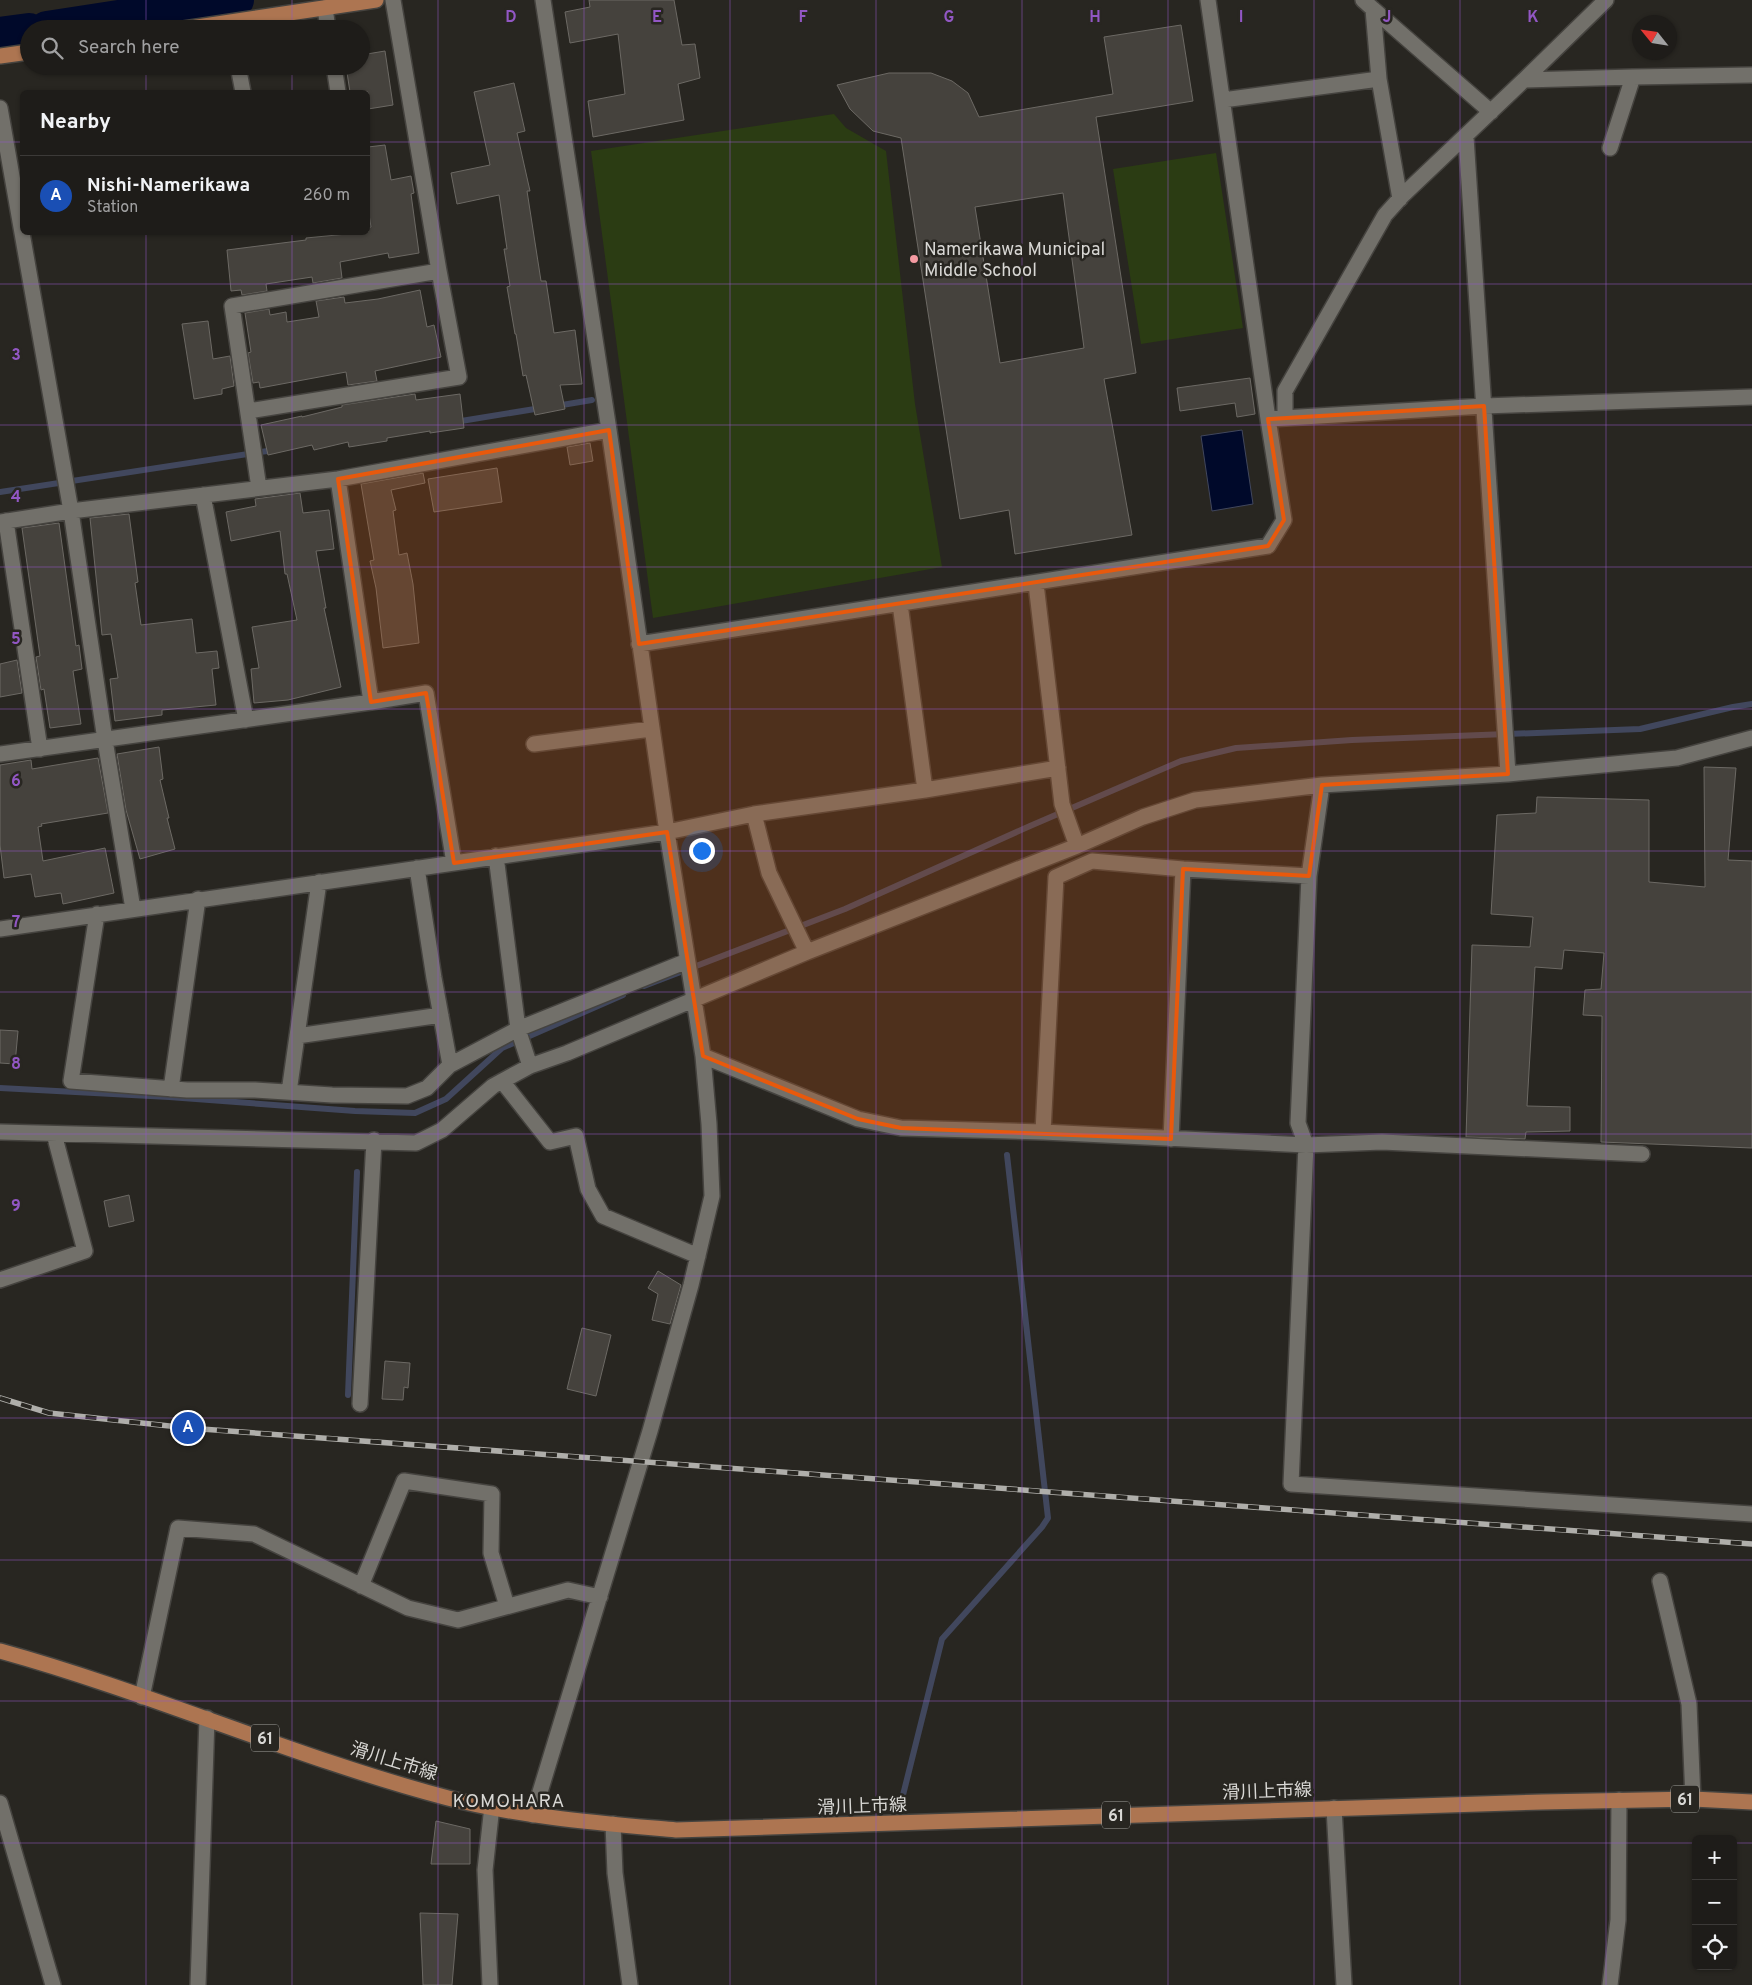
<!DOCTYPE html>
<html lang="en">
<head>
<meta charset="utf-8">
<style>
	:root { --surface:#1e1c19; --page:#2b2926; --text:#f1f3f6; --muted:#a1a1a2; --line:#3c3a38; --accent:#f49aa1 }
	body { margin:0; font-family:Overpass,"Noto Sans JP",sans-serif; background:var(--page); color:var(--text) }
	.controls { position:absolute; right:15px; bottom:15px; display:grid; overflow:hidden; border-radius:8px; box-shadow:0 1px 4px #0004 }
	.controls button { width:45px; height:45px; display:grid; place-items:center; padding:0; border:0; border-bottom:1px solid var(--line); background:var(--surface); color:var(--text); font:25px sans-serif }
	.compass { position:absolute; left:1632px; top:15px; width:45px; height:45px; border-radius:50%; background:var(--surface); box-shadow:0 1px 4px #0004; rotate:300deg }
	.you { position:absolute; left:701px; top:850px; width:18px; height:18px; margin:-12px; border:4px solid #fff; border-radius:50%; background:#1a73e8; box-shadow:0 0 0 8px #1a73e833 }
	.badge { display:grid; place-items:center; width:32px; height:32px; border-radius:50%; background:var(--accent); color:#fff; font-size:16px; font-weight:700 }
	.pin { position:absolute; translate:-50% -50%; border:2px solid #fff; box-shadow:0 1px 5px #0006 }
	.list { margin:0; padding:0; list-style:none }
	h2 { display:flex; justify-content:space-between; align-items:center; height:65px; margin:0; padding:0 20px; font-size:21px }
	h2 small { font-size:16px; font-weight:400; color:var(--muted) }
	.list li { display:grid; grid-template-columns:32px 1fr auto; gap:15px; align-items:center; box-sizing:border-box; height:80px; padding:0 20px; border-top:1px solid var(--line) }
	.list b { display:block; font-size:19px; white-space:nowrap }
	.list p { margin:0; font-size:16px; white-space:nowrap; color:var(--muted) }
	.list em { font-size:16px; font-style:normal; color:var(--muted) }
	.icon { flex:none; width:28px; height:28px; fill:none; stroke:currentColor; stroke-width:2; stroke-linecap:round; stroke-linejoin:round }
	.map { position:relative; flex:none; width:1752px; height:1985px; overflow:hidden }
	.search { position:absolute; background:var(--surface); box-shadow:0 1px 4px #0004; left:20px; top:20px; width:350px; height:55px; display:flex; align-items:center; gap:12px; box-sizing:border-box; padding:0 18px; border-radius:28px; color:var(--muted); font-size:19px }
	.panel { position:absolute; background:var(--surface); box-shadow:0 1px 4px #0004; left:20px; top:90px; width:350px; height:145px; border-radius:8px }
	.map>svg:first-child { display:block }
</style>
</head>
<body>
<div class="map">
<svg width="1752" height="1985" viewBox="0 0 1752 1985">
	<rect width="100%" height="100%" fill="#282621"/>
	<!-- green -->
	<path fill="#2b3c13" d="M 834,114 L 846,128 L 886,151 L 915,404 L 942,567 L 653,618 L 591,151 Z
		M 1216,153 L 1243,328 L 1141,344 L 1113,169 Z"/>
	<!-- water -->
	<path fill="#00092a" stroke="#41475d" d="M 1242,430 L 1253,504 L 1212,511 L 1201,436 Z"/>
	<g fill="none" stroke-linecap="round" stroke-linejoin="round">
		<!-- stream -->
		<path stroke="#41475d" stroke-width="6" d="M 556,406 L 592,400
			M 455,422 L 541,408
			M 0,492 L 274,450
			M 644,986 L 845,909 L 1030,826 L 1181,761 L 1236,748 L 1352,740 L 1640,729 L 1733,707 L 1752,704
			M 0,1088 L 169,1097 L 355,1111 L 415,1113 L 446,1099 L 502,1048 L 623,995
			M 348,1395 L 357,1172
			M 903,1795 L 942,1639 L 1042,1527 L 1048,1518 L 1007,1155"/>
		<!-- river -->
		<path stroke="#00092a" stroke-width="36" d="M 47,29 L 236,0
			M 0,35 L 29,31"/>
	</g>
	<!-- building -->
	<path fill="#45423d" stroke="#6c6964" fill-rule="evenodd" d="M 589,0 L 674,0 L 682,45 L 695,44 L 700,78 L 678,84 L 684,120 L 593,137 L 588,101 L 625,94 L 618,34 L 570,43 L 565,12 L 590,7 Z
		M 1181,25 L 1193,101 L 1096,117 L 1136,373 L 1104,379 L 1132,535 L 1015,554 L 1009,510 L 960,519 L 901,138 L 873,131 L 850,109 L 837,85 L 889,73 L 931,73 L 952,81 L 968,93 L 979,117 L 1113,94 L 1104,37 ZM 1063,193 L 1084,348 L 1000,363 L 975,207 Z
		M 385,51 L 393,105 L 368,109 L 368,92 L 350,92 L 346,66 L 361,66 L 361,55 Z
		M 514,83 L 525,131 L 517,133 L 530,191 L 527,191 L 541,281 L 546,281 L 554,333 L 575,330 L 582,384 L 560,385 L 565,409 L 535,415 L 526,375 L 523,376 L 516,334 L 515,334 L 507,287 L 510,286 L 504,249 L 507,249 L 499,195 L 457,204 L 451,173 L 490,165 L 474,92 Z
		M 385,145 L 391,180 L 411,176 L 414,193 L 411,194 L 419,253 L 389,258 L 388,253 L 340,262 L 342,278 L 313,283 L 312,277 L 266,284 L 267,291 L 242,295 L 241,290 L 231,291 L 227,250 L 306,240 L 306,238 L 347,234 L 346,232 L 368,232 L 368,228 L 371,227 L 368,208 L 368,147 Z
		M 420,290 L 427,327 L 434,325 L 441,357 L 375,371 L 377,381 L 348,385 L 346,372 L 260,388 L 259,382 L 253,383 L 248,353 L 251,352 L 245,313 L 269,309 L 270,315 L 286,312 L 287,322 L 319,317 L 316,301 L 344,297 L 345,303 L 378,299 Z
		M 208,321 L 213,359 L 230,356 L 234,386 L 222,389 L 222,394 L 194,399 L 182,324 Z
		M 1250,378 L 1255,414 L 1237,417 L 1235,403 L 1180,411 L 1177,388 Z
		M 415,394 L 416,400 L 460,394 L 464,428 L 430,433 L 430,431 L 387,438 L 387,441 L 349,447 L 348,442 L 314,450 L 312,445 L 268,455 L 261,425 L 302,416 L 302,417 L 342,407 L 342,405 Z
		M 590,443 L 593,461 L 570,465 L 567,447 Z
		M 497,468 L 502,502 L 434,512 L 428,479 Z
		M 423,473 L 425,483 L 391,490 L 396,510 L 393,511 L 399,555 L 407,553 L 413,584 L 419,643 L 383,648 L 376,588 L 370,561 L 374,560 L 361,484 Z
		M 300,493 L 303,513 L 329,510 L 334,549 L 316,551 L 326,608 L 324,608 L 341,687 L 288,700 L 254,703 L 251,669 L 259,668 L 252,627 L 297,620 L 287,574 L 285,574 L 280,531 L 231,541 L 226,512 L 256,506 L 255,499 Z
		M 129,514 L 138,582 L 135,583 L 141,625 L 192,619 L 196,653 L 217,651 L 219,668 L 212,669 L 216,705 L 162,710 L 162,715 L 115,721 L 110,679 L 118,678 L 111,634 L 102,635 L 90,518 Z
		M 59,523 L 76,646 L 79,645 L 82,669 L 73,671 L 81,724 L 50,728 L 44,689 L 41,690 L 36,657 L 40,656 L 22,528 Z
		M 17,660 L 22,693 L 0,697 L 0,664 Z
		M 159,747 L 163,779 L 160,780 L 169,818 L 167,818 L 175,849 L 140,859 L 126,810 L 117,754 Z
		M 98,758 L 108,813 L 41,824 L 42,826 L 38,827 L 43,861 L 105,848 L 114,893 L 63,904 L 61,893 L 35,897 L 31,874 L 4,878 L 0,845 L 0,765 L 31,760 L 32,769 Z
		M 1704,767 L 1736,768 L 1728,860 L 1752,861 L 1752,1148 L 1601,1142 L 1602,1016 L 1583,1015 L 1585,990 L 1601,989 L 1604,953 L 1564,950 L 1562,969 L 1535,967 L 1527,1106 L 1570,1107 L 1570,1131 L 1526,1132 L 1525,1139 L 1466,1137 L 1472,945 L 1530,947 L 1533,917 L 1491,914 L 1497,815 L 1536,813 L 1537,797 L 1649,800 L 1649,882 L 1705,887 Z
		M 0,1030 L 18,1031 L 15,1064 L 0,1063 Z
		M 129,1195 L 134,1221 L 109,1227 L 104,1201 Z
		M 658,1271 L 681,1285 L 670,1324 L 652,1320 L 658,1294 L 648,1288 Z
		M 582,1328 L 611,1335 L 596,1396 L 567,1389 Z
		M 385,1361 L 410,1363 L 408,1388 L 404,1387 L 403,1400 L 382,1399 Z
		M 436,1821 L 470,1829 L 470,1864 L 431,1864 Z
		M 420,1913 L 458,1914 L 452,1985 L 423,1985 Z"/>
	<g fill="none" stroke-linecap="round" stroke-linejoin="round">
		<!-- minor casing -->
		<g stroke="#45433f" stroke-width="18">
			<path id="minor" d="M 1208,0 L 1268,419
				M 325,8 L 328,29
				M 1373,9 L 1491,112
				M 238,66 L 243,92
				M 334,66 L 338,92
				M 1633,77 L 1752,75
				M 1379,79 L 1400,199
				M 1524,80 L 1606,0
				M 1223,100 L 1379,79 L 1373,9 L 1363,0
				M 0,108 L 71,511 L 105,740 L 133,909
				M 1466,137 L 1508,774
				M 248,411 L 459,377 L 439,271
				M 1285,418 L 1285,391 L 1385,215 L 1403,195 L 1524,80 L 1633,77 L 1610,148
				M 259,488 L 232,306 L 439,271 L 393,0
				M 203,495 L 246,720
				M 6,521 L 40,749
				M 0,522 L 71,511 L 338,479 L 609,430
				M 1036,584 L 1062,804 L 1077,846
				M 900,604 L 925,790 L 1058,768
				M 639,644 L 1268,546 L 1284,520 L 1268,419 L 1484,406 L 1752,397
				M 371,702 L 426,693 L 454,863
				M 534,744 L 651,729
				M 0,754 L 371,702 L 338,479
				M 1322,785 L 1309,876 L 1298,1123 L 1306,1145 L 1291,1484 L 1752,1514
				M 496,856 L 518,1029 L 530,1066
				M 1183,869 L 1309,876
				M 97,914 L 71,1081 L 187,1090 L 255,1090 L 332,1095 L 407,1096 L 427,1088 L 450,1065 L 434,978 L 417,868
				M 0,929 L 667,832 L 754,814
				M 807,952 L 769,873 L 754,814 L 925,790
				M 297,1036 L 441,1015
				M 703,1056 L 858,1119 L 901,1128 L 1043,1132 L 1306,1145 L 1382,1142 L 1642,1154
				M 450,1065 L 518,1029 L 687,961
				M 502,1081 L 550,1142 L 576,1136 L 588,1189 L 603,1216 L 698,1256
				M 171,1089 L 198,899
				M 289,1092 L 319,882
				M 0,1132 L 416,1143 L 442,1130 L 493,1086 L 530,1066 L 567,1053 L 807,952 L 1077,846 L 1143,817 L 1195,800 L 1322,785 L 1508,774 L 1677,758 L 1752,738
				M 1043,1132 L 1056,877 L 1092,861 L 1183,869 L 1171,1139
				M 0,1280 L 85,1251 L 54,1134
				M 360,1404 L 374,1140
				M 1660,1581 L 1689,1704 L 1693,1799
				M 361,1586 L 404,1481 L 492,1494 L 491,1553 L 507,1606
				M 142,1697 L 178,1528 L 254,1534 L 408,1608 L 458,1620 L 568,1590 L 600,1597
				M 0,1803 L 53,1985
				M 1334,1808 L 1344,1985
				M 533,1815 L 650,1431 L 691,1285 L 712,1196 L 709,1124 L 703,1056 L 667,832 L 609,430 L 543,0
				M 613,1824 L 615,1873 L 630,1985
				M 198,1985 L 207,1718
				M 490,1985 L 485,1870 L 492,1806
				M 1610,1985 L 1618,1920 L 1619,1800"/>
		</g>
		<!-- major casing -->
		<g stroke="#45433f" stroke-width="18">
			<path id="major" d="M 184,29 L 376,0
				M 0,56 L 29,52
				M 0,1651 C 152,1693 296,1758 448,1798 C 522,1817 600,1823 676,1830 L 1542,1802 L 1693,1799 L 1752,1802"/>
		</g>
		<!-- minor -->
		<use href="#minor" stroke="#72706a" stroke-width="15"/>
		<!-- major -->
		<use href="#major" stroke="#ad7551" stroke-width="15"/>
		<!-- rail casing -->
		<g stroke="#afaeaa" stroke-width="5.5">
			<path id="rail" d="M 0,1398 L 49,1413 L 188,1428 L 1752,1544"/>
		</g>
		<!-- rail -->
		<use href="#rail" stroke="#282621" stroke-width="4" stroke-dasharray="11" stroke-linecap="butt"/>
	</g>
	<!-- marked area -->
	<path fill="#e8590c" fill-opacity="0.2" stroke="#e8590c" stroke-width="4" stroke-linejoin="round" d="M 1484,406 L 1508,774 L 1322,785 L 1309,876 L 1183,869 L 1171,1139 L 901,1128 L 858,1119 L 703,1056 L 667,832 L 454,863 L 426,693 L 371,702 L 338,479 L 609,430 L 639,644 L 1268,546 L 1284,520 L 1268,419 Z"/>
	<!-- grid -->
	<path fill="none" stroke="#9257c4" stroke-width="1" stroke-opacity="0.55" d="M 146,0 L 146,29M 292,0 L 292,29M 438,0 L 438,1985M 584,0 L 584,1985M 730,0 L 730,1985M 876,0 L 876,1985M 1022,0 L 1022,1985M 1168,0 L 1168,1985M 1314,0 L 1314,1985M 1460,0 L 1460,1985M 1606,0 L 1606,1985M 146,66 L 146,92M 292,66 L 292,92M 0,142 L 22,142M 368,142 L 1752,142M 146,232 L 146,1985M 292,232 L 292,1985M 0,284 L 1752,284M 0,425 L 1752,425M 0,567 L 1752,567M 0,709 L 1752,709M 0,851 L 1752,851M 0,992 L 1752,992M 0,1134 L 1752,1134M 0,1276 L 1752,1276M 0,1418 L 1752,1418M 0,1560 L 1752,1560M 0,1701 L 1752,1701M 0,1843 L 1696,1843M 1733,1843 L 1752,1843"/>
	<!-- markers -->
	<circle fill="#f49aa1" stroke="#282621" stroke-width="2" cx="914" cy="259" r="5"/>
	<g text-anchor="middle" stroke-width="5" stroke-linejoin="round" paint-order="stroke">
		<!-- shield labels -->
		<g fill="#282621" stroke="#a3a29e" stroke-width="1">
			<rect x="251" y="1724.5" width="28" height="27" rx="4"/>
			<rect x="1671" y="1785.5" width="28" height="27" rx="4"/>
			<rect x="1102" y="1801.5" width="28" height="27" rx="4"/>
		</g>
		<g font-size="16" font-weight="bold" fill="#d8d7d4">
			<text x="265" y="1744">61</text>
			<text x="1685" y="1805">61</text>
			<text x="1116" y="1821">61</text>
		</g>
		<!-- poi labels -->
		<g font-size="18" fill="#d8d7d4" stroke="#282621" text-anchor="start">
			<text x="924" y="255">Namerikawa Municipal<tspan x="924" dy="21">Middle School</tspan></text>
		</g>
		<!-- street labels -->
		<g font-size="18" fill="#d8d7d4" stroke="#282621">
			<text transform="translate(394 1761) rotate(17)" y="6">滑川上市線</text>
			<text transform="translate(1267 1791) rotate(-2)" y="6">滑川上市線</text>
			<text transform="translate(862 1806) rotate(-2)" y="6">滑川上市線</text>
		</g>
		<!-- neighbourhood labels -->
		<g font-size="19" letter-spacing="1" fill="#d8d7d4" stroke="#282621">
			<text x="509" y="1807">KOMOHARA</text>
		</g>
	</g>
	<g font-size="16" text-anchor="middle" font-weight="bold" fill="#9257c4" stroke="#282621" stroke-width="5" stroke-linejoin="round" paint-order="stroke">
		<text x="511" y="22">D</text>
		<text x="657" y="22">E</text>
		<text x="803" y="22">F</text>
		<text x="949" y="22">G</text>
		<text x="1095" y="22">H</text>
		<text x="1241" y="22">I</text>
		<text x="1387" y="22">J</text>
		<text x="1533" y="22">K</text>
		<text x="16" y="360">3</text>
		<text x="16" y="502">4</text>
		<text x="16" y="644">5</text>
		<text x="16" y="786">6</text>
		<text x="16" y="927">7</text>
		<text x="16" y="1069">8</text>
		<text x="16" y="1211">9</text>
	</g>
</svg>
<div class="controls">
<button>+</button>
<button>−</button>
<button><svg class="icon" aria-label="locate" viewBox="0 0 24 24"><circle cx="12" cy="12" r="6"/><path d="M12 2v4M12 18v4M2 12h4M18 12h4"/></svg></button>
</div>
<svg class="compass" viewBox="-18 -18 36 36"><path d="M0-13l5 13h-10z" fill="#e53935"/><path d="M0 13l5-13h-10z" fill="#a1a1a2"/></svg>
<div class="you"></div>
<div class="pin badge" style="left:188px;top:1428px;background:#1a4fb4">A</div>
<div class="search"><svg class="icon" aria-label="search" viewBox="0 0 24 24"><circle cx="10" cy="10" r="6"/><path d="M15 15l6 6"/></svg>Search here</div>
<section class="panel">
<h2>Nearby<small></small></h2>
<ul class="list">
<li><span class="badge" style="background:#1a4fb4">A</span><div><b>Nishi-Namerikawa</b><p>Station</p></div><em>260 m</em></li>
</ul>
</section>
</div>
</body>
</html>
